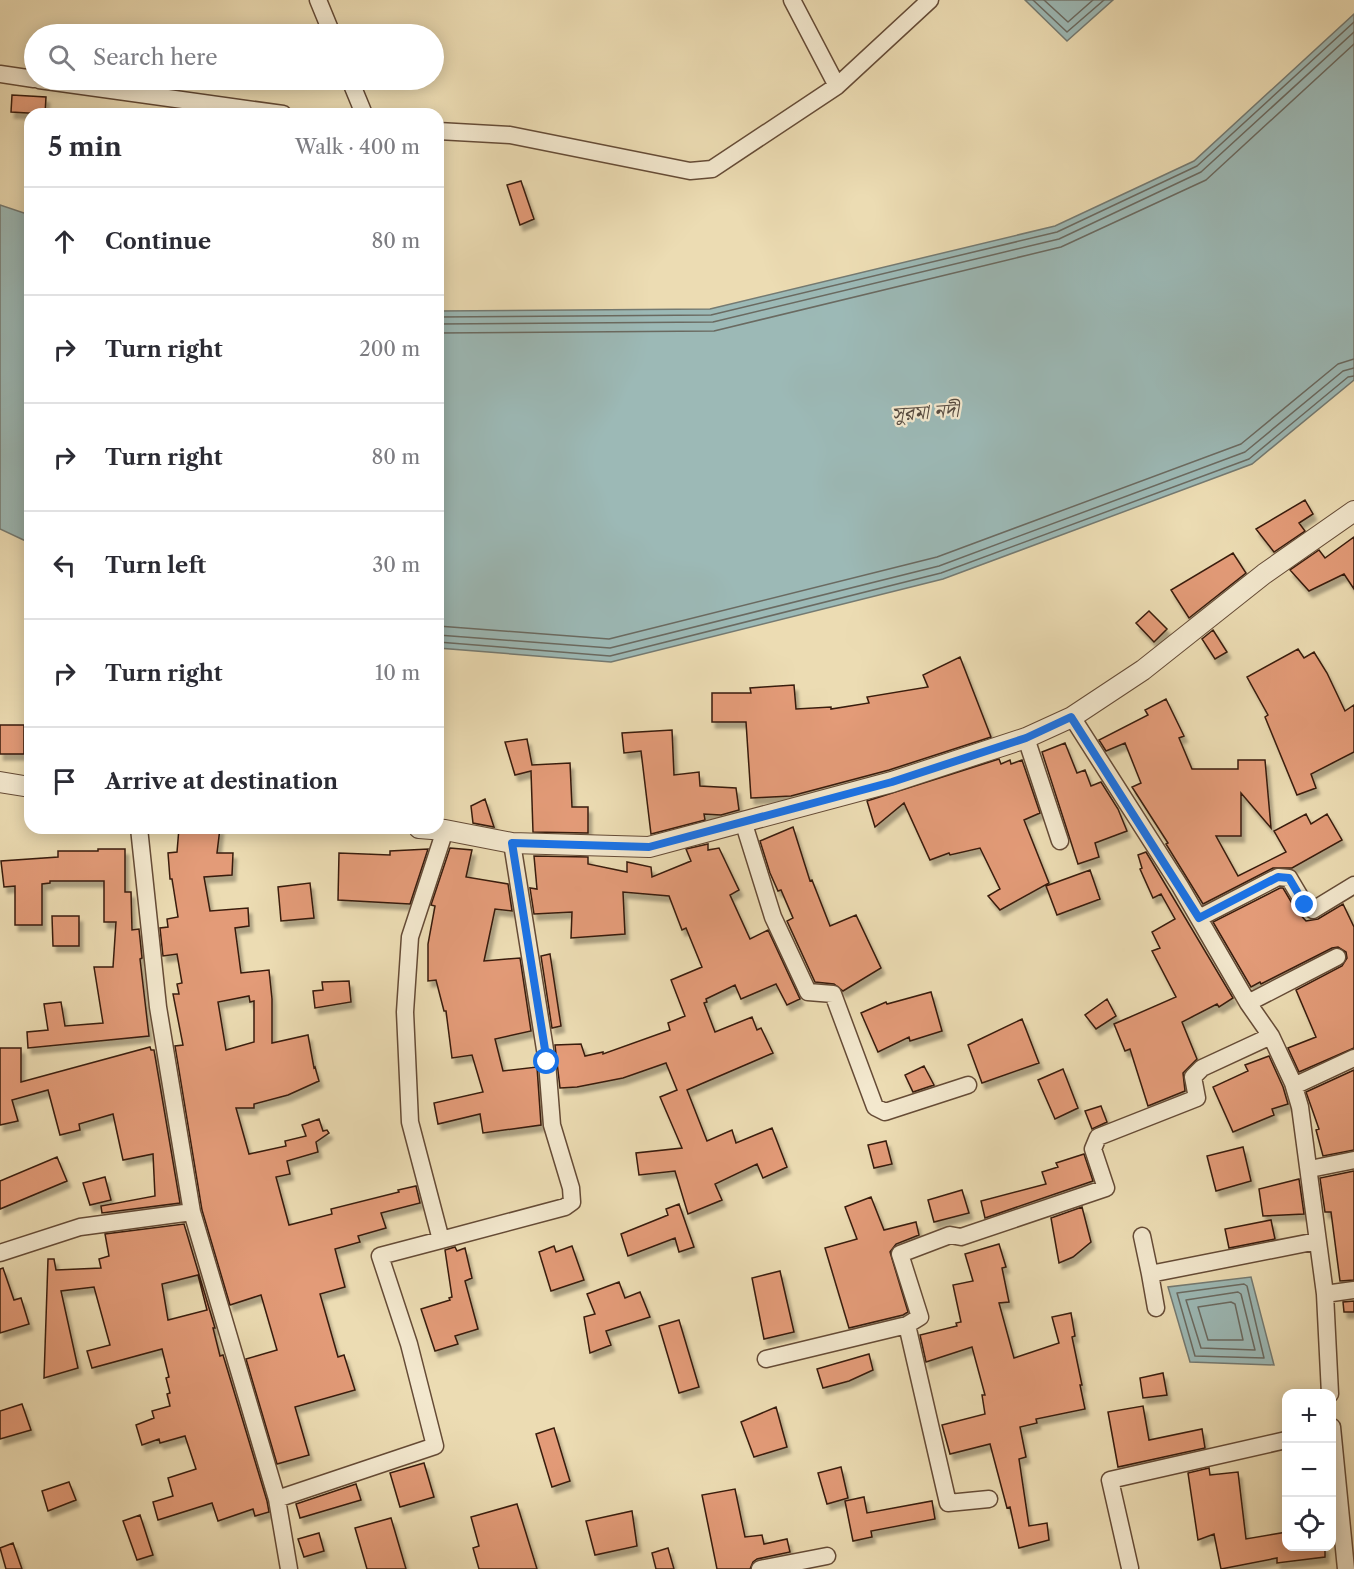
<!DOCTYPE html>
<html lang="en">
<head>
<meta charset="utf-8">
<style>
	:root { --surface:#fff; --page:#f7f7f7; --text:#2b2b33; --muted:#7c7c81; --line:#e1e1e2 }
	body { margin:0; font-family:"Libre Caslon Text","Noto Serif Bengali",serif; background:var(--page); color:var(--text) }
	.controls { position:absolute; right:18px; bottom:18px; display:grid; overflow:hidden; border-radius:12px; box-shadow:0 3px 15px #0003 }
	.controls button { width:54px; height:54px; display:grid; place-items:center; padding:0; border:0; border-bottom:2px solid var(--line); background:var(--surface); color:var(--text); font:30px sans-serif }
	.stop { position:absolute; width:18px; height:18px; margin:-14px; border:4px solid #1a73e8; border-radius:50%; background:#fff }
	.stop.end { background:#1a73e8; border-color:#fff; box-shadow:0 2px 6px #0008 }
	.list { margin:0; padding:0; list-style:none }
	h2 { display:flex; justify-content:space-between; align-items:center; height:78px; margin:0; padding:0 24px; font-size:26px }
	h2 small { font-size:20px; font-weight:400; color:var(--muted) }
	.list li { display:grid; grid-template-columns:39px 1fr auto; gap:18px; align-items:center; box-sizing:border-box; height:108px; padding:0 24px; border-top:2px solid var(--line) }
	.list b { display:block; font-size:22px; white-space:nowrap }
	.list em { font-size:20px; font-style:normal; color:var(--muted) }
	.icon { flex:none; width:33px; height:33px; fill:none; stroke:currentColor; stroke-width:2; stroke-linecap:round; stroke-linejoin:round }
	.map { position:relative; flex:none; width:1354px; height:1569px; overflow:hidden }
	.search { position:absolute; background:var(--surface); box-shadow:0 3px 15px #0003; left:24px; top:24px; width:420px; height:66px; display:flex; align-items:center; gap:15px; box-sizing:border-box; padding:0 21px; border-radius:33px; color:var(--muted); font-size:22px }
	.panel { position:absolute; background:var(--surface); box-shadow:0 3px 15px #0003; left:24px; top:108px; width:420px; height:726px; border-radius:18px }
	.map>svg:first-child { display:block }
</style>
</head>
<body>
<div class="map">
<svg width="1354" height="1569" viewBox="0 0 1354 1569">
	<defs>
		<filter id="shadow"><feDropShadow dx="3.5" dy="6" stdDeviation="1.5" flood-color="#0004"/></filter>
	</defs>
	<rect width="100%" height="100%" fill="#ecdcb3"/>
	<filter id="stains"><feTurbulence type="fractalNoise" baseFrequency=".00333" numOctaves="4"/><feColorMatrix values="0 0 0 0 .2 0 0 0 0 .09 0 0 0 0 .02 0 0 0 .5 -.17"/></filter>
	<radialGradient id="worn" r=".72"><stop offset=".6" stop-color="#630" stop-opacity="0"/><stop offset="1" stop-color="#630" stop-opacity=".3"/></radialGradient>
	<!-- water -->
	<path fill="#9cb9b6" stroke="#747a72" stroke-width="1.5" d="M 1025,0 L 1113,0 L 1067,41 Z
		M 1354,14 L 1354,380 L 1252,464 L 943,579 L 611,662 L 438,648 L 438,311 L 710,309 L 1055,226 L 1194,161 Z
		M 0,205 L 30,215 L 30,543 L 0,529 Z
		M 1251,1277 L 1274,1365 L 1190,1362 L 1168,1287 Z"/>
	<g fill="none" stroke-linecap="round" stroke-linejoin="round">
		<!-- shore -->
		<path stroke="#6a6a61" stroke-width="1.5" d="M 1033,0 L 1067,32 L 1104,0
			M 1044,0 L 1068,22 L 1093,0
			M 438,317 L 711,315 L 1057,232 L 1197,166 L 1354,22
			M 438,324 L 713,322 L 1059,239 L 1201,172 L 1354,32
			M 438,333 L 714,331 L 1061,247 L 1206,180 L 1354,44
			M 438,626 L 609,639 L 937,557 L 1241,444 L 1338,364 L 1354,359
			M 438,635 L 610,648 L 939,566 L 1245,452 L 1343,371 L 1354,368
			M 438,642 L 610,656 L 941,573 L 1249,459 L 1348,377 L 1354,376
			M 1244,1284 L 1247,1286 L 1264,1358 L 1195,1356 L 1177,1293 Z
			M 1238,1292 L 1241,1294 L 1255,1350 L 1201,1348 L 1186,1300 Z
			M 1231,1302 L 1235,1304 L 1243,1340 L 1208,1340 L 1198,1307 Z"/>
	</g>
	<!-- building -->
	<path fill="#e39b78" stroke="#381b0c" stroke-width="1.5" fill-rule="evenodd" filter="url(#shadow)" d="M 12,95 L 46,97 L 45,114 L 11,112 Z
		M 521,181 L 534,219 L 520,225 L 507,185 Z
		M 1305,500 L 1313,514 L 1299,523 L 1305,531 L 1274,552 L 1256,529 Z
		M 1354,537 L 1354,589 L 1344,574 L 1309,591 L 1290,570 L 1319,550 L 1325,558 Z
		M 1233,553 L 1246,573 L 1189,618 L 1171,590 Z
		M 1149,611 L 1167,629 L 1154,642 L 1136,623 Z
		M 1213,630 L 1227,652 L 1215,659 L 1202,639 Z
		M 1298,649 L 1304,658 L 1314,652 L 1327,673 L 1345,711 L 1354,705 L 1354,752 L 1311,774 L 1316,788 L 1297,795 L 1265,717 L 1268,715 L 1247,677 Z
		M 960,657 L 991,737 L 889,770 L 791,796 L 751,798 L 746,722 L 712,722 L 712,693 L 751,693 L 750,688 L 794,685 L 796,709 L 831,707 L 831,709 L 869,703 L 867,697 L 928,687 L 923,675 Z
		M 1166,699 L 1184,736 L 1179,738 L 1192,769 L 1238,769 L 1238,760 L 1265,760 L 1271,828 L 1241,793 L 1241,836 L 1216,836 L 1238,876 L 1286,852 L 1274,831 L 1306,814 L 1311,824 L 1327,814 L 1342,840 L 1292,868 L 1273,868 L 1203,904 L 1166,844 L 1168,843 L 1132,787 L 1141,783 L 1125,743 L 1106,751 L 1099,740 L 1148,715 L 1145,710 Z
		M 0,725 L 24,725 L 24,754 L 0,754 Z
		M 672,730 L 674,775 L 699,772 L 700,786 L 736,788 L 739,810 L 721,815 L 704,814 L 705,820 L 651,834 L 641,751 L 624,753 L 622,733 Z
		M 527,739 L 532,765 L 570,763 L 572,807 L 588,807 L 588,833 L 533,832 L 531,771 L 515,775 L 505,742 Z
		M 1065,743 L 1077,773 L 1085,770 L 1091,786 L 1101,782 L 1118,809 L 1127,831 L 1095,843 L 1099,857 L 1078,864 L 1042,752 Z
		M 999,759 L 1001,764 L 1010,760 L 1011,764 L 1022,760 L 1040,813 L 1024,820 L 1049,883 L 1000,910 L 988,896 L 1000,889 L 980,848 L 950,855 L 949,853 L 930,860 L 904,803 L 875,827 L 867,801 Z
		M 485,799 L 494,827 L 473,823 L 471,806 Z
		M 793,827 L 810,881 L 812,880 L 830,926 L 856,915 L 881,968 L 843,991 L 834,984 L 815,982 L 787,921 L 793,918 L 781,890 L 778,891 L 770,873 L 760,841 Z
		M 179,828 L 220,828 L 217,853 L 233,853 L 232,875 L 204,877 L 210,911 L 248,908 L 249,926 L 235,928 L 241,973 L 269,970 L 272,999 L 272,1043 L 308,1035 L 314,1068 L 315,1067 L 319,1081 L 288,1095 L 254,1104 L 254,1108 L 236,1108 L 249,1154 L 286,1146 L 285,1141 L 306,1136 L 302,1125 L 319,1119 L 323,1131 L 327,1130 L 329,1133 L 316,1142 L 318,1152 L 287,1161 L 290,1174 L 276,1177 L 289,1225 L 332,1214 L 331,1209 L 399,1192 L 398,1190 L 416,1186 L 420,1203 L 381,1213 L 386,1228 L 358,1236 L 360,1242 L 335,1249 L 345,1287 L 320,1294 L 338,1357 L 344,1355 L 355,1390 L 295,1407 L 309,1455 L 277,1464 L 246,1359 L 277,1350 L 261,1295 L 230,1305 L 202,1210 L 175,1046 L 183,1045 L 173,994 L 179,994 L 177,984 L 182,983 L 177,954 L 163,956 L 160,928 L 168,927 L 167,919 L 178,917 L 172,879 L 170,879 L 168,853 L 177,852 ZM 249,996 L 250,1002 L 254,1001 L 254,1042 L 226,1050 L 218,1002 Z
		M 708,844 L 708,850 L 719,848 L 739,890 L 730,895 L 750,939 L 768,930 L 800,999 L 787,1005 L 776,984 L 741,999 L 735,985 L 706,999 L 707,1002 L 704,1003 L 715,1032 L 752,1017 L 757,1030 L 761,1028 L 773,1053 L 687,1090 L 707,1141 L 732,1130 L 736,1143 L 772,1128 L 787,1167 L 763,1178 L 757,1164 L 715,1184 L 722,1200 L 688,1214 L 675,1171 L 639,1175 L 636,1153 L 682,1148 L 660,1097 L 677,1090 L 666,1063 L 623,1078 L 577,1087 L 560,1088 L 555,1045 L 581,1044 L 585,1056 L 603,1052 L 603,1054 L 670,1030 L 668,1023 L 685,1016 L 671,980 L 702,967 L 686,928 L 682,930 L 669,896 L 623,892 L 625,934 L 571,938 L 572,912 L 534,914 L 530,888 L 537,889 L 534,856 L 588,857 L 588,864 L 627,872 L 627,862 L 651,867 L 652,877 L 691,861 L 686,849 Z
		M 450,848 L 472,850 L 466,877 L 508,884 L 512,911 L 495,909 L 484,961 L 520,958 L 531,1031 L 495,1039 L 503,1071 L 537,1067 L 541,1125 L 483,1133 L 480,1114 L 438,1124 L 434,1103 L 483,1092 L 472,1055 L 452,1058 L 446,1011 L 444,1011 L 436,980 L 428,981 L 428,944 L 435,906 L 431,905 Z
		M 98,849 L 125,849 L 125,892 L 131,892 L 132,930 L 139,929 L 142,958 L 140,959 L 149,1036 L 28,1048 L 27,1032 L 48,1030 L 44,1004 L 61,1002 L 65,1026 L 103,1023 L 94,967 L 113,967 L 116,922 L 104,922 L 104,881 L 50,881 L 50,883 L 42,884 L 42,925 L 15,925 L 15,886 L 4,887 L 1,861 L 58,857 L 58,851 L 98,851 Z
		M 428,849 L 410,904 L 338,900 L 339,853 L 390,855 L 390,851 Z
		M 1146,852 L 1233,998 L 1219,1007 L 1217,1004 L 1182,1022 L 1197,1059 L 1183,1073 L 1185,1091 L 1148,1106 L 1130,1049 L 1125,1051 L 1114,1024 L 1176,997 L 1152,951 L 1160,948 L 1152,932 L 1175,919 L 1161,894 L 1153,898 L 1140,869 L 1142,868 L 1138,855 Z
		M 1090,870 L 1100,899 L 1057,915 L 1046,886 Z
		M 310,883 L 314,918 L 281,921 L 278,887 Z
		M 1280,888 L 1283,888 L 1296,910 L 1306,921 L 1318,919 L 1343,904 L 1354,927 L 1354,1048 L 1299,1072 L 1288,1048 L 1316,1037 L 1296,990 L 1342,966 L 1347,958 L 1346,952 L 1338,947 L 1332,948 L 1261,984 L 1260,982 L 1251,987 L 1213,922 Z
		M 52,916 L 79,916 L 79,946 L 53,946 Z
		M 550,954 L 561,1026 L 552,1028 L 541,956 Z
		M 349,981 L 351,1002 L 315,1008 L 313,991 L 323,990 L 322,982 Z
		M 931,992 L 942,1031 L 910,1041 L 909,1037 L 878,1052 L 861,1013 L 886,1002 L 887,1004 Z
		M 1107,999 L 1116,1016 L 1096,1029 L 1085,1015 Z
		M 1022,1019 L 1039,1063 L 982,1083 L 968,1045 Z
		M 150,1047 L 151,1050 L 154,1050 L 180,1203 L 102,1213 L 101,1206 L 155,1196 L 153,1154 L 123,1160 L 113,1114 L 79,1124 L 80,1130 L 60,1135 L 48,1090 L 12,1100 L 18,1121 L 0,1125 L 0,1048 L 21,1048 L 21,1082 Z
		M 1269,1056 L 1283,1087 L 1288,1104 L 1272,1109 L 1274,1115 L 1233,1132 L 1213,1087 L 1248,1071 L 1245,1065 Z
		M 924,1066 L 934,1085 L 913,1092 L 905,1075 Z
		M 1063,1069 L 1078,1108 L 1055,1119 L 1038,1080 Z
		M 1354,1070 L 1354,1150 L 1323,1156 L 1316,1130 L 1319,1129 L 1306,1092 Z
		M 1101,1106 L 1107,1122 L 1092,1129 L 1085,1111 Z
		M 886,1141 L 892,1164 L 874,1168 L 868,1145 Z
		M 1243,1147 L 1251,1181 L 1216,1191 L 1207,1156 Z
		M 1084,1154 L 1093,1181 L 985,1218 L 981,1201 L 1046,1184 L 1042,1172 L 1058,1167 L 1056,1163 Z
		M 57,1157 L 67,1181 L 0,1209 L 0,1181 Z
		M 1354,1171 L 1354,1280 L 1340,1281 L 1331,1212 L 1325,1212 L 1320,1178 Z
		M 105,1177 L 111,1200 L 90,1205 L 83,1183 Z
		M 1299,1179 L 1304,1214 L 1263,1216 L 1259,1189 Z
		M 962,1190 L 969,1213 L 934,1222 L 928,1200 Z
		M 871,1197 L 884,1230 L 916,1222 L 919,1235 L 896,1244 L 890,1252 L 908,1312 L 903,1315 L 849,1328 L 825,1248 L 857,1239 L 845,1207 Z
		M 679,1204 L 694,1247 L 679,1252 L 675,1238 L 628,1256 L 621,1234 L 668,1215 L 666,1209 Z
		M 1082,1207 L 1091,1242 L 1073,1257 L 1059,1263 L 1051,1218 Z
		M 1271,1220 L 1275,1239 L 1229,1248 L 1225,1229 Z
		M 184,1224 L 215,1328 L 213,1328 L 220,1356 L 223,1355 L 267,1501 L 269,1512 L 255,1516 L 253,1509 L 218,1521 L 212,1503 L 158,1520 L 153,1502 L 173,1496 L 168,1478 L 196,1469 L 185,1436 L 160,1443 L 159,1439 L 142,1445 L 136,1425 L 154,1418 L 152,1411 L 170,1406 L 167,1394 L 170,1393 L 166,1378 L 169,1377 L 162,1349 L 92,1368 L 87,1351 L 110,1345 L 94,1287 L 61,1291 L 78,1368 L 44,1378 L 48,1259 L 54,1259 L 56,1270 L 101,1268 L 99,1259 L 109,1256 L 105,1234 ZM 198,1275 L 207,1310 L 168,1320 L 162,1284 Z
		M 999,1244 L 1006,1267 L 1002,1268 L 1009,1302 L 999,1303 L 1014,1358 L 1059,1343 L 1052,1317 L 1071,1313 L 1075,1336 L 1072,1337 L 1082,1385 L 1080,1385 L 1085,1409 L 1036,1419 L 1037,1423 L 1020,1427 L 1026,1457 L 1019,1459 L 1029,1526 L 1047,1523 L 1049,1540 L 1019,1548 L 1010,1507 L 1007,1508 L 990,1444 L 950,1454 L 942,1425 L 985,1414 L 982,1395 L 985,1395 L 972,1347 L 926,1362 L 920,1335 L 957,1326 L 956,1323 L 961,1322 L 953,1285 L 973,1281 L 965,1254 Z
		M 554,1246 L 556,1252 L 572,1246 L 584,1280 L 551,1291 L 539,1252 Z
		M 455,1247 L 457,1251 L 465,1248 L 472,1278 L 465,1281 L 478,1329 L 455,1336 L 458,1344 L 435,1351 L 421,1309 L 450,1300 L 449,1298 L 452,1297 L 445,1250 Z
		M 3,1268 L 14,1300 L 21,1298 L 29,1324 L 0,1333 L 0,1269 Z
		M 780,1271 L 794,1332 L 764,1339 L 752,1278 Z
		M 619,1282 L 625,1298 L 640,1292 L 650,1317 L 606,1331 L 611,1345 L 590,1353 L 584,1317 L 595,1314 L 587,1294 Z
		M 1354,1301 L 1354,1312 L 1344,1312 L 1343,1302 Z
		M 679,1320 L 699,1387 L 679,1393 L 659,1326 Z
		M 869,1354 L 873,1370 L 849,1381 L 823,1388 L 817,1369 Z
		M 1163,1373 L 1167,1395 L 1143,1398 L 1140,1378 Z
		M 22,1404 L 31,1430 L 0,1439 L 0,1411 Z
		M 1143,1406 L 1149,1440 L 1202,1429 L 1205,1448 L 1118,1467 L 1108,1412 Z
		M 776,1407 L 787,1447 L 754,1457 L 741,1422 Z
		M 554,1428 L 570,1481 L 552,1487 L 536,1434 Z
		M 424,1463 L 434,1497 L 400,1507 L 390,1473 Z
		M 841,1467 L 848,1498 L 827,1504 L 818,1473 Z
		M 1209,1468 L 1210,1475 L 1238,1472 L 1246,1539 L 1287,1532 L 1287,1546 L 1325,1546 L 1325,1557 L 1277,1563 L 1277,1558 L 1221,1569 L 1214,1534 L 1198,1540 L 1188,1473 Z
		M 69,1482 L 76,1500 L 48,1511 L 42,1491 Z
		M 356,1484 L 361,1500 L 300,1518 L 296,1504 Z
		M 735,1489 L 745,1537 L 762,1535 L 764,1544 L 787,1539 L 790,1552 L 757,1559 L 753,1562 L 750,1569 L 717,1569 L 702,1495 Z
		M 864,1497 L 867,1513 L 932,1501 L 935,1519 L 871,1531 L 872,1537 L 853,1541 L 845,1501 Z
		M 517,1504 L 537,1569 L 479,1569 L 473,1548 L 479,1546 L 471,1517 Z
		M 632,1511 L 637,1546 L 595,1555 L 586,1521 Z
		M 140,1515 L 153,1555 L 137,1560 L 123,1521 Z
		M 391,1518 L 406,1569 L 367,1569 L 355,1528 Z
		M 319,1533 L 324,1551 L 304,1557 L 298,1539 Z
		M 13,1543 L 22,1569 L 6,1569 L 0,1548 Z
		M 668,1548 L 674,1569 L 656,1569 L 652,1553 Z"/>
	<g fill="none" stroke-linecap="round" stroke-linejoin="round">
		<!-- minor casing -->
		<g stroke="#654b36" stroke-width="19">
			<path id="minor" d="M 318,0 L 332,34
				M 792,0 L 837,86
				M 0,74 L 34,79
				M 39,80 L 283,114
				M 350,80 L 364,114
				M 438,131 L 510,135 L 690,171 L 712,169 L 837,86 L 930,0
				M 1072,717 L 1180,886 L 1248,1003 L 1271,1036 L 1293,1083 L 1300,1107 L 1325,1294 L 1330,1394
				M 1026,738 L 1060,841
				M 743,821 L 773,917 L 808,992 L 833,994 L 875,1107 L 885,1112 L 968,1085
				M 139,828 L 158,1007 L 192,1212 L 277,1499 L 289,1569
				M 1199,918 L 1278,877 L 1289,878 L 1305,905 L 1313,910 L 1354,885
				M 1248,1003 L 1337,957
				M 1294,1086 L 1354,1058
				M 1310,1169 L 1354,1160
				M 1142,1236 L 1150,1274
				M 441,1240 L 565,1207 L 572,1202 L 571,1188 L 552,1125 L 547,1062 L 512,843
				M 0,1253 L 80,1227 L 192,1212
				M 1325,1294 L 1354,1290
				M 1156,1308 L 1150,1274 L 1317,1241
				M 766,1359 L 907,1325
				M 1332,1427 L 1346,1569
				M 277,1499 L 435,1446 L 409,1344 L 380,1256 L 441,1240 L 410,1122 L 405,1012 L 410,937 L 445,830
				M 989,1499 L 948,1503 L 907,1325 L 920,1317 L 900,1254 L 950,1235 L 961,1237 L 1106,1188 L 1093,1149 L 1098,1137 L 1197,1098 L 1193,1077 L 1202,1068 L 1271,1036
				M 1130,1568 L 1110,1480 L 1286,1440
				M 760,1569 L 827,1556"/>
		</g>
		<!-- tertiary casing -->
		<g stroke="#654b36" stroke-width="22">
			<path id="tertiary" d="M 0,782 L 30,787
				M 419,828 L 445,830 L 512,843 L 649,847 L 892,782 L 1026,738 L 1072,717 L 1143,670 L 1264,574 L 1354,511"/>
		</g>
		<!-- minor -->
		<use href="#minor" stroke="#f3e8ce" stroke-width="16"/>
		<!-- tertiary -->
		<use href="#tertiary" stroke="#f3e8ce" stroke-width="20"/>
	</g>
	<g fill="none" stroke-linecap="round" stroke-linejoin="round">
		<!-- route -->
		<path stroke="#1a73e8" stroke-width="8" d="M 547,1062 L 512,843 L 649,847 L 892,782 L 1026,738 L 1071,717 L 1199,918 L 1278,877 L 1289,878 L 1305,905"/>
	</g>
	<g text-anchor="middle" stroke-width="4.5" stroke-linejoin="round" paint-order="stroke">
		<!-- water labels -->
		<g font-size="20" font-style="italic" fill="#564a3f" stroke="#f3e8ce">
			<text transform="translate(925 412) rotate(-4)" y="7">সুরমা নদী</text>
		</g>
	</g>
	<rect width="100%" height="100%" filter="url(#stains)"/>
	<rect width="100%" height="100%" fill="url(#worn)"/>
</svg>
<div class="controls">
<button>+</button>
<button>−</button>
<button><svg class="icon" aria-label="locate" viewBox="0 0 24 24"><circle cx="12" cy="12" r="6"/><path d="M12 2v4M12 18v4M2 12h4M18 12h4"/></svg></button>
</div>
<div class="stop" style="left:547px;top:1062px"></div>
<div class="stop end" style="left:1305px;top:905px"></div>
<div class="search"><svg class="icon" aria-label="search" viewBox="0 0 24 24"><circle cx="10" cy="10" r="6"/><path d="M15 15l6 6"/></svg>Search here</div>
<section class="panel">
<h2>5 min<small>Walk · 400 m</small></h2>
<ul class="list">
<li><svg class="icon" aria-label="ahead" viewBox="0 0 24 24"><path d="M12 20V5M6 11l6-6 6 6"/></svg><div><b>Continue</b></div><em>80 m</em></li>
<li><svg class="icon" aria-label="right" viewBox="0 0 24 24"><path d="M7 20v-9h11M14 6l5 5-5 5"/></svg><div><b>Turn right</b></div><em>200 m</em></li>
<li><svg class="icon" aria-label="right" viewBox="0 0 24 24"><path d="M7 20v-9h11M14 6l5 5-5 5"/></svg><div><b>Turn right</b></div><em>80 m</em></li>
<li><svg class="icon" aria-label="left" viewBox="0 0 24 24"><path d="M17 20v-9H6M10 6l-5 5 5 5"/></svg><div><b>Turn left</b></div><em>30 m</em></li>
<li><svg class="icon" aria-label="right" viewBox="0 0 24 24"><path d="M7 20v-9h11M14 6l5 5-5 5"/></svg><div><b>Turn right</b></div><em>10 m</em></li>
<li><svg class="icon" aria-label="arrive" viewBox="0 0 24 24"><path d="M6 21V4h12l-3 4 3 4H6"/></svg><div><b>Arrive at destination</b></div></li>
</ul>
</section>
</div>
</body>
</html>
